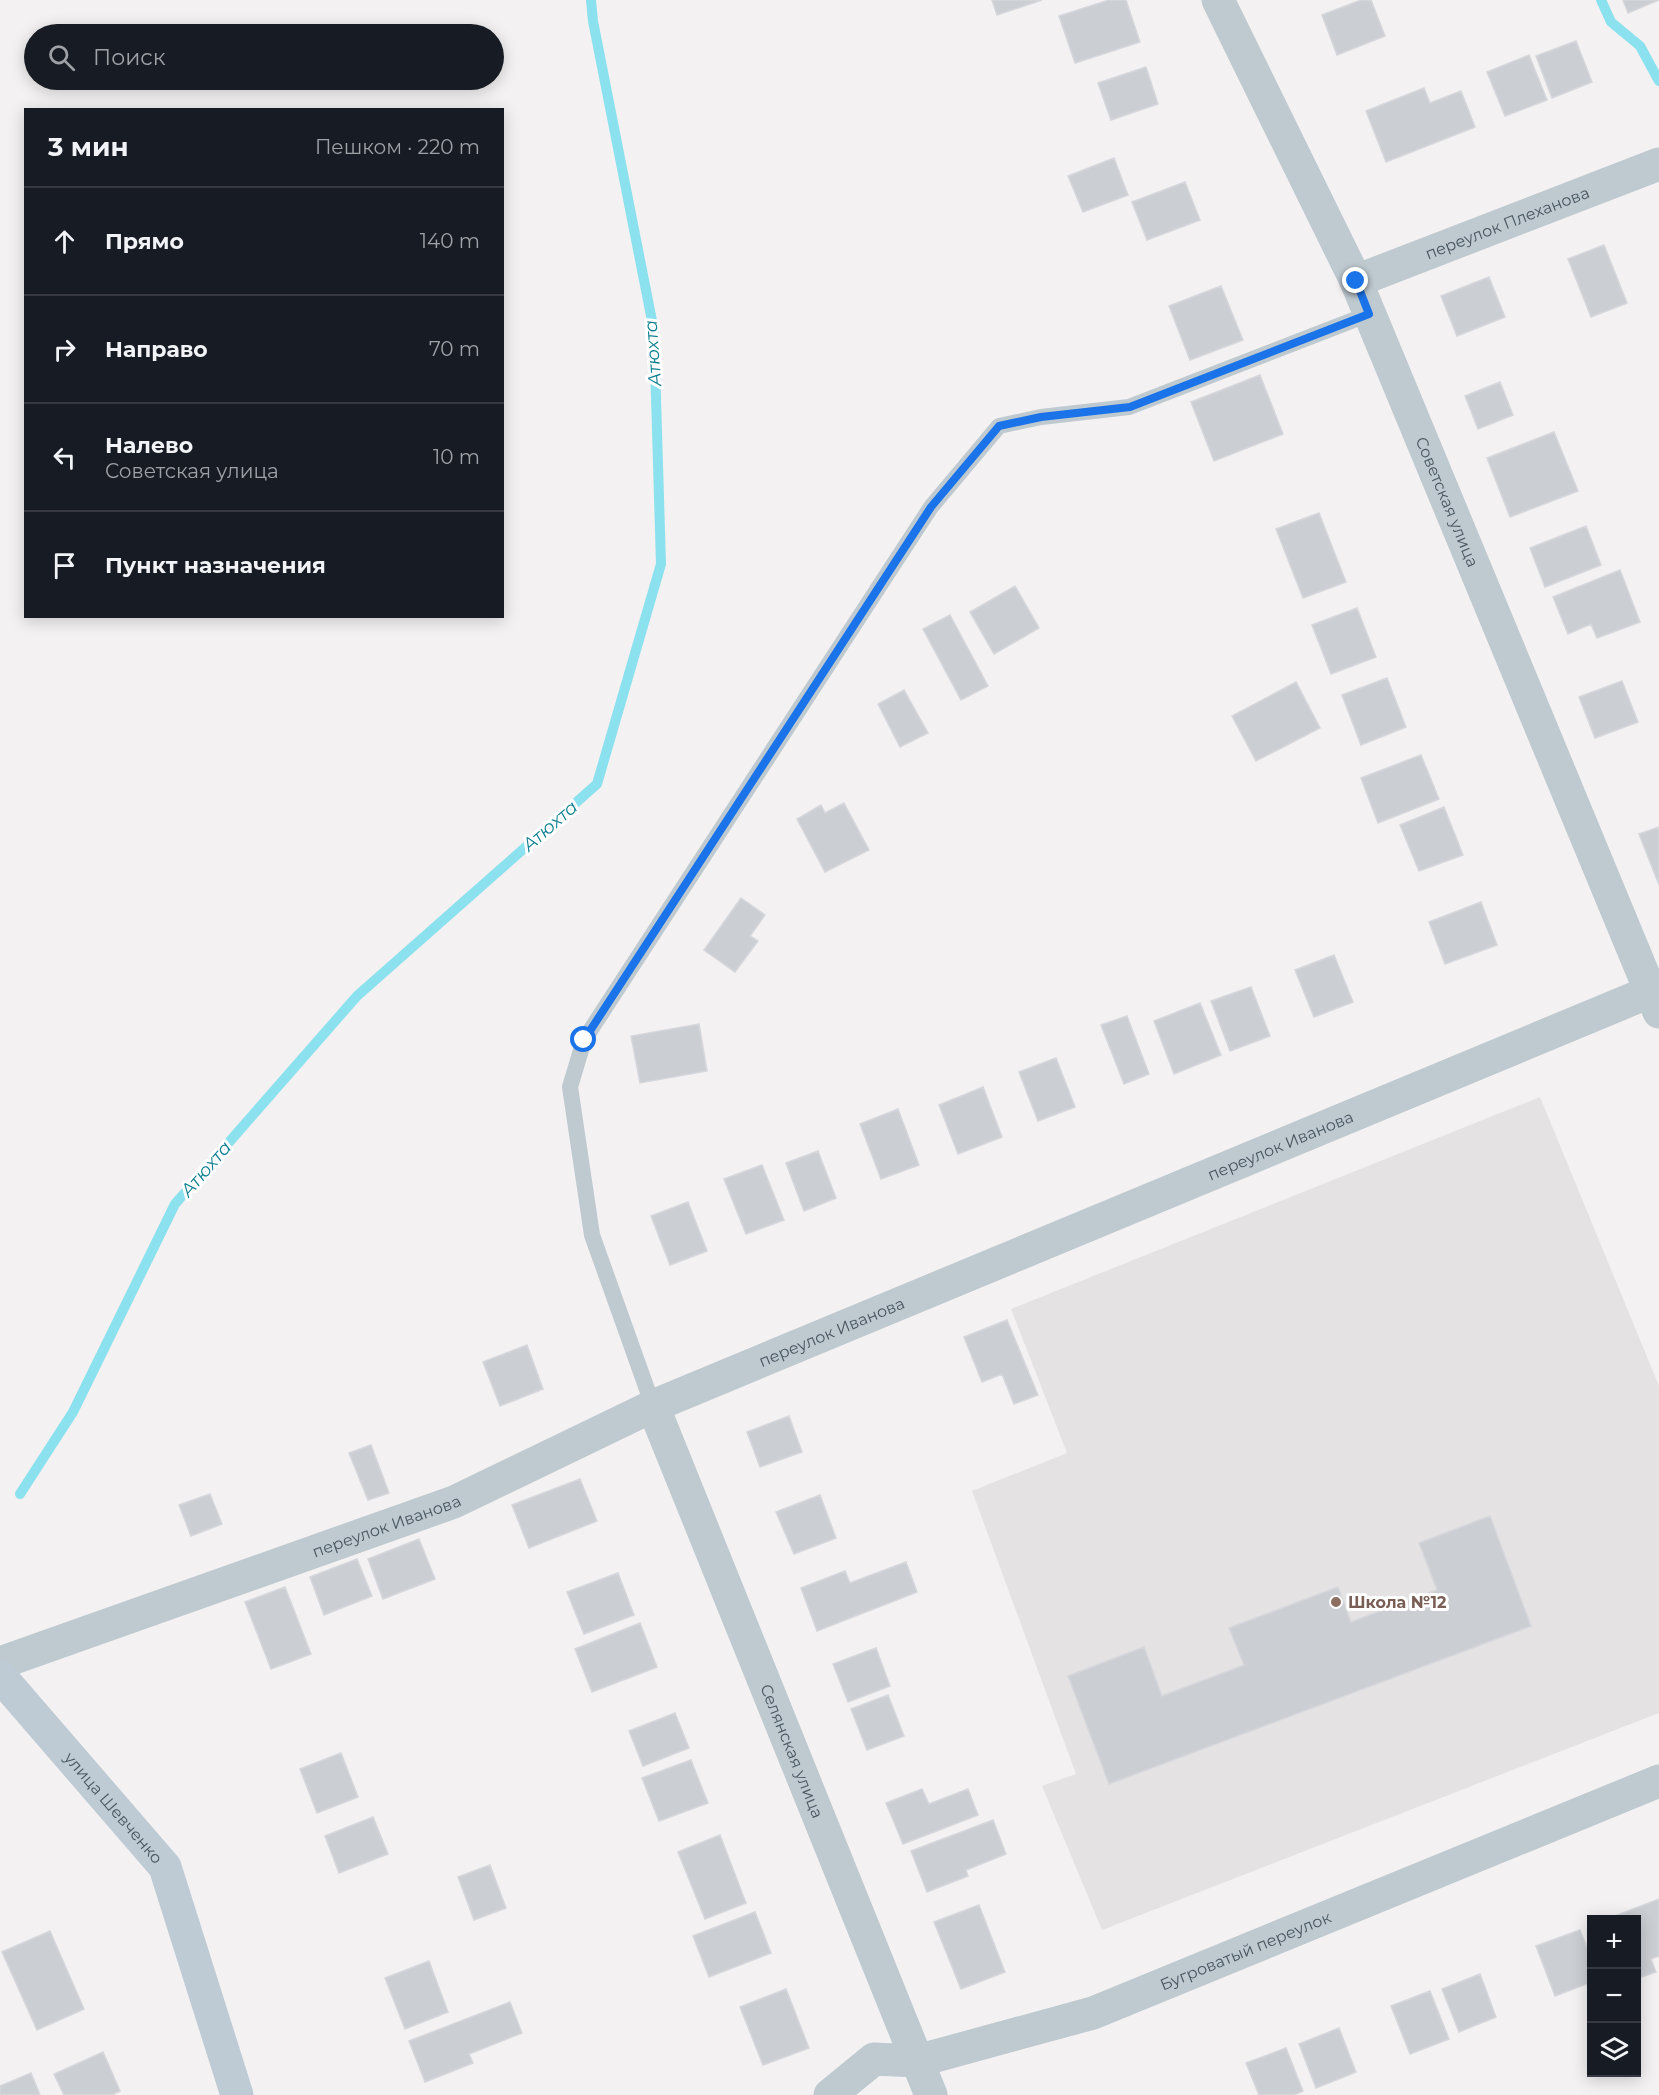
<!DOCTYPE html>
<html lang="ru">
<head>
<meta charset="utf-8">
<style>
	:root { --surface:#171b24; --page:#242831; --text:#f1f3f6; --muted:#9ea1a6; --line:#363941 }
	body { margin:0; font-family:Montserrat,sans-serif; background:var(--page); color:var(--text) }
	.controls { position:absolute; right:18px; bottom:18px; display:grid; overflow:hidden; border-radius:0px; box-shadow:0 3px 15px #0003 }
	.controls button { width:54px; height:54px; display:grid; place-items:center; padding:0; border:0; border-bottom:2px solid var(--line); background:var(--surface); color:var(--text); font:30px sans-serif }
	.stop { position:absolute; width:18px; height:18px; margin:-14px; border:4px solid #1a73e8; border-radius:50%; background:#fff }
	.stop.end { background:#1a73e8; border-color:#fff; box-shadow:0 2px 6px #0008 }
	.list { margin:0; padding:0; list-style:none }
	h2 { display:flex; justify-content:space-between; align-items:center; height:78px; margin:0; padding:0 24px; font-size:26px }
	h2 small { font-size:20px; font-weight:400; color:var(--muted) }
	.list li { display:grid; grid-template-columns:39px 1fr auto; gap:18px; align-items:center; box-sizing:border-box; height:108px; padding:0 24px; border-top:2px solid var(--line) }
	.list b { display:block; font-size:22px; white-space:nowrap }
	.list p { margin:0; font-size:20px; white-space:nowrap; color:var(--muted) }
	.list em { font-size:20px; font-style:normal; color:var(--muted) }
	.icon { flex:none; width:33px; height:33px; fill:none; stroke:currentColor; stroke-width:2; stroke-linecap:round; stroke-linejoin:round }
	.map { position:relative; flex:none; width:1659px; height:2095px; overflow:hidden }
	.search { position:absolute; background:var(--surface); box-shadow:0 3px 15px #0003; left:24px; top:24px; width:480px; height:66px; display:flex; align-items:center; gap:15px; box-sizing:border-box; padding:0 21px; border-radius:33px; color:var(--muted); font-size:22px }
	.panel { position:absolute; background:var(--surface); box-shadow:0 3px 15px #0003; left:24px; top:108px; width:480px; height:510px; border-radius:0px }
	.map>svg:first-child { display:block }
</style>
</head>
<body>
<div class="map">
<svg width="1659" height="2095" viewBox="0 0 1659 2095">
	<rect width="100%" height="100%" fill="#f3f1f1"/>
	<!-- education -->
	<path fill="#e4e2e3" d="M 1540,1097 L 1659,1386 L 1659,1713 L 1102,1930 L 1042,1786 L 1076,1774 L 972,1491 L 1067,1453 L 1011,1309 Z"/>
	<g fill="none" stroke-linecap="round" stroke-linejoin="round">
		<!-- stream -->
		<path stroke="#8ce1ee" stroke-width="10" d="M 1601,0 L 1611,22 L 1640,46 L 1659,81
			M 20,1494 L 73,1412 L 175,1204 L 357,996 L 597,784 L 661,564 L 654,331 L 593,21 L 591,0"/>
	</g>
	<!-- building -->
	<path fill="#cbced3" stroke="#d5d7dc" stroke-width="1.5" d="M 992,0 L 1042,0 L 997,15 Z
		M 1109,0 L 1126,0 L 1140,42 L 1075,63 L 1059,16 Z
		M 1361,0 L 1371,0 L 1385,36 L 1337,55 L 1322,15 Z
		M 1623,0 L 1659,0 L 1628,13 Z
		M 1576,41 L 1592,82 L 1552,98 L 1536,56 Z
		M 1529,55 L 1547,100 L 1505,116 L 1487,72 Z
		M 1146,67 L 1158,104 L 1111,120 L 1098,83 Z
		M 1424,88 L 1430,103 L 1461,91 L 1475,127 L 1386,162 L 1366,111 Z
		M 1114,158 L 1128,195 L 1083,212 L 1068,176 Z
		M 1185,182 L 1200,220 L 1147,240 L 1132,202 Z
		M 1604,245 L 1627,303 L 1591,317 L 1568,259 Z
		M 1489,277 L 1505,317 L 1457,336 L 1441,296 Z
		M 1221,286 L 1243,340 L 1190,360 L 1169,306 Z
		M 1260,375 L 1283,434 L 1214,461 L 1191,402 Z
		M 1500,382 L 1513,415 L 1478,429 L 1465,396 Z
		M 1554,432 L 1578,491 L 1510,517 L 1487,458 Z
		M 1319,513 L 1346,582 L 1303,598 L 1276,529 Z
		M 1586,526 L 1601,565 L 1545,587 L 1530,548 Z
		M 1620,570 L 1640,622 L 1597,638 L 1591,624 L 1568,634 L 1553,597 Z
		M 1015,586 L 1039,628 L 994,654 L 970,612 Z
		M 1357,608 L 1376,657 L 1331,674 L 1312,625 Z
		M 950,615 L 988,686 L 961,700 L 923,629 Z
		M 1387,678 L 1406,727 L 1361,745 L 1342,695 Z
		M 1622,681 L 1638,722 L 1595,738 L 1579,697 Z
		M 1296,682 L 1320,728 L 1256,761 L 1232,716 Z
		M 904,690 L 928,733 L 900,747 L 878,704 Z
		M 1421,755 L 1439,799 L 1378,823 L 1361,778 Z
		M 844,803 L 869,850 L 825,872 L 797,819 L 821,805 L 825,813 Z
		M 1444,807 L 1463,855 L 1419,871 L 1400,825 Z
		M 1659,827 L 1659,885 L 1639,834 Z
		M 741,898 L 765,915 L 750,936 L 758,941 L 735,972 L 704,950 Z
		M 1481,902 L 1497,945 L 1445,964 L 1429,922 Z
		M 1334,955 L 1353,1002 L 1314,1017 L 1295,970 Z
		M 1251,987 L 1270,1036 L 1230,1051 L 1211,1001 Z
		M 1200,1003 L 1221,1055 L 1174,1074 L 1154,1021 Z
		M 1127,1016 L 1149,1074 L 1124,1084 L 1101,1025 Z
		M 699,1024 L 707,1071 L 640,1083 L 631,1036 Z
		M 1056,1058 L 1075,1107 L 1038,1121 L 1019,1072 Z
		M 983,1087 L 1002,1137 L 958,1154 L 939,1105 Z
		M 898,1109 L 919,1165 L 881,1179 L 860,1124 Z
		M 818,1151 L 836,1198 L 804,1211 L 786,1163 Z
		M 762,1165 L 784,1220 L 746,1234 L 724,1179 Z
		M 688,1202 L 707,1251 L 670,1265 L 651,1216 Z
		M 1007,1320 L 1038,1395 L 1014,1404 L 1002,1374 L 982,1382 L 964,1337 Z
		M 527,1345 L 543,1389 L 500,1406 L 483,1362 Z
		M 789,1416 L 802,1452 L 760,1467 L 747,1432 Z
		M 371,1445 L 389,1493 L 368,1500 L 349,1453 Z
		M 580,1479 L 597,1521 L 529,1548 L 512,1505 Z
		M 210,1494 L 222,1524 L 191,1536 L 179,1505 Z
		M 820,1495 L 836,1538 L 794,1554 L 776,1512 Z
		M 1490,1516 L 1531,1626 L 1109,1784 L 1068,1676 L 1144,1647 L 1162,1696 L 1244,1665 L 1229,1628 L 1338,1587 L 1351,1622 L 1437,1590 L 1419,1543 Z
		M 419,1539 L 435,1579 L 383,1599 L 368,1559 Z
		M 357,1559 L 372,1596 L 324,1615 L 310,1577 Z
		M 906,1562 L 917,1592 L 817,1631 L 801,1588 L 845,1571 L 850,1583 Z
		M 618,1573 L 634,1615 L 584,1634 L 567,1592 Z
		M 285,1587 L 311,1654 L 271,1669 L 245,1602 Z
		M 640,1623 L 657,1667 L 592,1692 L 575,1649 Z
		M 876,1648 L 890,1686 L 848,1702 L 833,1664 Z
		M 888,1695 L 904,1736 L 867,1750 L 851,1709 Z
		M 675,1713 L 689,1748 L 643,1766 L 629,1731 Z
		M 341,1753 L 358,1797 L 317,1813 L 300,1769 Z
		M 691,1760 L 708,1803 L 659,1821 L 642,1778 Z
		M 922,1789 L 929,1804 L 968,1789 L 978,1815 L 903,1844 L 886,1803 Z
		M 373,1817 L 388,1854 L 339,1873 L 325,1836 Z
		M 993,1820 L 1006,1854 L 966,1870 L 968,1876 L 927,1892 L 911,1851 Z
		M 720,1835 L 746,1903 L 705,1919 L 678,1852 Z
		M 490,1865 L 506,1908 L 474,1920 L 458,1877 Z
		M 1659,1899 L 1659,1956 L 1651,1959 L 1656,1972 L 1636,1979 L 1636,1920 L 1607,1919 Z
		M 979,1905 L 1005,1972 L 961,1989 L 934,1922 Z
		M 755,1912 L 771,1953 L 709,1977 L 693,1936 Z
		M 1580,1930 L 1592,1960 L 1592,1982 L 1555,1996 L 1536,1946 Z
		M 50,1931 L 84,2009 L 37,2030 L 2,1952 Z
		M 429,1961 L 448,2012 L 405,2029 L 385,1978 Z
		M 1480,1974 L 1496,2017 L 1459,2032 L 1442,1989 Z
		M 786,1989 L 809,2048 L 763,2065 L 740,2007 Z
		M 1430,1991 L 1449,2039 L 1410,2054 L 1391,2006 Z
		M 510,2002 L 522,2033 L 469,2054 L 473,2063 L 425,2082 L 409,2041 Z
		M 1339,2028 L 1356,2072 L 1316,2088 L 1299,2044 Z
		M 1286,2048 L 1303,2091 L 1294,2095 L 1259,2095 L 1246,2063 Z
		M 103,2052 L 120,2091 L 112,2095 L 64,2095 L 54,2074 Z
		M 31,2073 L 40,2095 L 0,2095 L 0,2086 Z"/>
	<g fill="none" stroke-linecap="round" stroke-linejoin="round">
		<!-- lane -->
		<path stroke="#bec9d0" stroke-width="16" d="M 653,1406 L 592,1235 L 570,1087 L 584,1040 L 884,579 L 931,507 L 999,426 L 1041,417 L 1129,407 L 1369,314"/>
		<!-- street -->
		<g stroke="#bec9d0" stroke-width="33">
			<path id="s1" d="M 1218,0 L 1356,281 L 1659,1012"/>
			<path id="s2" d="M 1356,281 L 1659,164"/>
			<path id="s3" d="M 653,1406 L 931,2095"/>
			<path id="s4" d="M 0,1663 L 454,1502 L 653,1406 L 1659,988"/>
			<path id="s5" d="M 830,2095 L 874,2059 L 917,2061 L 1093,2013 L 1659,1781"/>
		</g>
		<!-- secondary -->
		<path stroke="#becbd5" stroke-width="33" id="s6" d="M 0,1676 L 165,1867 L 237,2095"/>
	</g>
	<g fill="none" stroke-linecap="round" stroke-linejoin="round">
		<!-- route -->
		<path stroke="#1a73e8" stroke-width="8" d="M 584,1040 L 931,507 L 999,426 L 1041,417 L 1130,407 L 1369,314 L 1356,281"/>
	</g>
	<!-- markers -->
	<circle fill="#8d6e63" stroke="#fff" stroke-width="2" cx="1336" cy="1602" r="6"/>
	<g text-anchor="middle" stroke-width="6" stroke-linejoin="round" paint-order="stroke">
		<!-- street labels -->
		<g font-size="16" fill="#48565f" stroke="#fff">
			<text dy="6" stroke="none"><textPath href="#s2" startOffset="162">переулок Плеханова</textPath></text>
			<text dy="6" stroke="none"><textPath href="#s1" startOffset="552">Советская улица</textPath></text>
			<text dy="6" stroke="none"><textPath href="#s4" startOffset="1382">переулок Иванова</textPath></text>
			<text dy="6" stroke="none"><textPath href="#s4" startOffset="896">переулок Иванова</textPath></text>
			<text dy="6" stroke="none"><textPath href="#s4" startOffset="410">переулок Иванова</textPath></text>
			<text dy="6" stroke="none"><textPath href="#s3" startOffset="372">Селянская улица</textPath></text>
			<text dy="6" stroke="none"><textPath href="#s6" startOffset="174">улица Шевченко</textPath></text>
			<text dy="6" stroke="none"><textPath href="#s5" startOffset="447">Бугроватый переулок</textPath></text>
		</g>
		<!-- education labels -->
		<g font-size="16" font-weight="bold" fill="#785e54" stroke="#fff" text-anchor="start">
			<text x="1348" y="1608">Школа №12</text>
		</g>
		<!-- water labels -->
		<g font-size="18" font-style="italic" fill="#0b7f90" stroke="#fff">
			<text transform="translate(653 353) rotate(-94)" y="6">Атюхта</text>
			<text transform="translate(550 826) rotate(-41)" y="6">Атюхта</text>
			<text transform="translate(206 1169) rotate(-49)" y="6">Атюхта</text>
		</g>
	</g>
</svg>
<div class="controls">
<button>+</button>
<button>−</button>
<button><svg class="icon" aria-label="layers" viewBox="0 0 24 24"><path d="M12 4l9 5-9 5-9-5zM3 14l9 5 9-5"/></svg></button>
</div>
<div class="stop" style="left:584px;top:1040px"></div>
<div class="stop end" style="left:1356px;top:281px"></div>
<div class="search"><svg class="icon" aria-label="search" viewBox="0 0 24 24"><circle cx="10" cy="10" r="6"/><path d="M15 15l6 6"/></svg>Поиск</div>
<section class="panel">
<h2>3 мин<small>Пешком · 220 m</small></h2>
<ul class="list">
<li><svg class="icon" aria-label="ahead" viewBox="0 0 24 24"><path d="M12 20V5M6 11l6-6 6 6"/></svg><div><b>Прямо</b></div><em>140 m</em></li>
<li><svg class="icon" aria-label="right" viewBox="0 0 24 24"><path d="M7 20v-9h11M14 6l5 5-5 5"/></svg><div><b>Направо</b></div><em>70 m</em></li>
<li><svg class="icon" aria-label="left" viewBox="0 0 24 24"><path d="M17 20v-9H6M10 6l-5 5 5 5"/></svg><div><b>Налево</b><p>Советская улица</p></div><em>10 m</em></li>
<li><svg class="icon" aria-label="arrive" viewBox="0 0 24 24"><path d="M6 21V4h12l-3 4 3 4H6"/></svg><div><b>Пункт назначения</b></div></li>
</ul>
</section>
</div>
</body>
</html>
